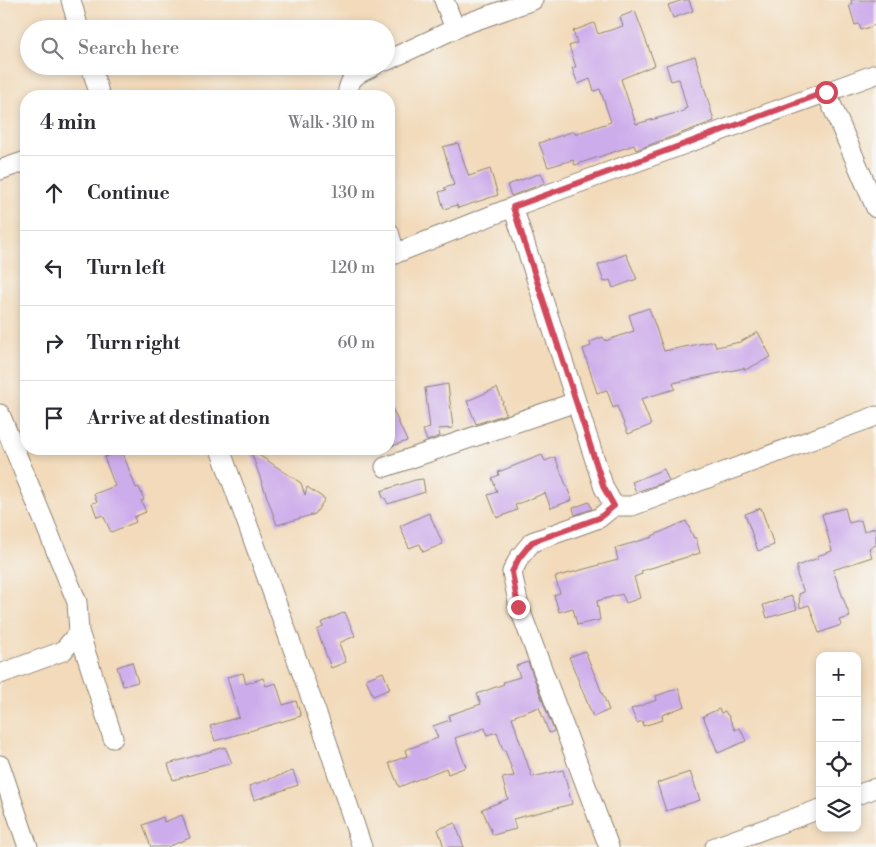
<!DOCTYPE html>
<html lang="en">
<head>
<meta charset="utf-8">
<style>
	:root { --surface:#fff; --page:#f7f7f7; --text:#2b2b33; --muted:#7c7c81; --line:#e1e1e2 }
	body { margin:0; font-family:"Libre Bodoni",serif; background:var(--page); color:var(--text) }
	.controls { position:absolute; right:15px; bottom:15px; display:grid; overflow:hidden; border-radius:10px; box-shadow:0 2px 8px #0003 }
	.controls button { width:45px; height:45px; display:grid; place-items:center; padding:0; border:0; border-bottom:1px solid var(--line); background:var(--surface); color:var(--text); font:25px sans-serif }
	.stop { position:absolute; width:15px; height:15px; margin:-11px; border:4px solid #d1495b; border-radius:50%; background:#fff }
	.stop.end { background:#d1495b; border-color:#fff; box-shadow:0 1px 5px #0008 }
	.list { margin:0; padding:0; list-style:none }
	h2 { display:flex; justify-content:space-between; align-items:center; height:65px; margin:0; padding:0 20px; font-size:21px }
	h2 small { font-size:16px; font-weight:400; color:var(--muted) }
	.list li { display:grid; grid-template-columns:32px 1fr auto; gap:15px; align-items:center; box-sizing:border-box; height:75px; padding:0 20px; border-top:1px solid var(--line) }
	.list b { display:block; font-size:19px; white-space:nowrap }
	.list em { font-size:16px; font-style:normal; color:var(--muted) }
	.icon { flex:none; width:28px; height:28px; fill:none; stroke:currentColor; stroke-width:2; stroke-linecap:round; stroke-linejoin:round }
	.map { position:relative; flex:none; width:876px; height:847px; overflow:hidden }
	.search { position:absolute; background:var(--surface); box-shadow:0 2px 8px #0003; left:20px; top:20px; width:375px; height:55px; display:flex; align-items:center; gap:12px; box-sizing:border-box; padding:0 18px; border-radius:28px; color:var(--muted); font-size:19px }
	.panel { position:absolute; background:var(--surface); box-shadow:0 2px 8px #0003; left:20px; top:90px; width:375px; height:365px; border-radius:20px }
	.map>svg:first-child { display:block }
</style>
</head>
<body>
<div class="map">
<svg width="876" height="847" viewBox="0 0 876 847">
	<rect width="100%" height="100%" fill="#f6f6f2"/>
	<filter id="ink" filterUnits="userSpaceOnUse"><feTurbulence type="fractalNoise" baseFrequency=".02" numOctaves="2"/><feDisplacementMap in="SourceGraphic" scale="10" xChannelSelector="R" yChannelSelector="G"/><feConvolveMatrix kernelMatrix="1 2 1 2 8 2 1 2 1" color-interpolation-filters="sRGB"/></filter>
	<filter id="wash" filterUnits="userSpaceOnUse"><feTurbulence type="fractalNoise" baseFrequency=".0096" numOctaves="4" result="noise"/><feDisplacementMap in="SourceGraphic" scale="20" xChannelSelector="R" yChannelSelector="G"/><feGaussianBlur stdDeviation="1.12" result="paint"/><feColorMatrix in="noise" values="0 0 0 0 0 0 0 0 0 0 0 0 0 0 0 0 0 1.4 0 .05"/><feComposite in="paint" operator="in"/></filter>
	<g filter="url(#wash)">
		<rect width="100%" height="100%" fill="#f2daba"/>
		<g id="blocks">
			<!-- building -->
			<path fill="#cdaceb" d="M 683,0 L 689,0 L 693,11 L 673,18 L 668,5 Z
				M 851,0 L 876,0 L 876,25 L 861,30 L 859,24 L 855,25 L 849,5 L 852,4 Z
				M 635,11 L 655,65 L 621,79 L 636,124 L 684,111 L 684,109 L 687,108 L 679,79 L 671,81 L 666,65 L 695,56 L 714,121 L 636,150 L 634,145 L 575,165 L 573,160 L 548,167 L 539,143 L 574,131 L 575,134 L 611,122 L 600,89 L 594,91 L 590,79 L 578,84 L 572,68 L 576,67 L 569,46 L 577,43 L 573,31 L 594,23 L 598,34 L 623,26 L 620,17 Z
				M 458,143 L 465,166 L 469,176 L 490,169 L 498,195 L 458,208 L 457,205 L 444,209 L 439,192 L 446,190 L 444,188 L 454,185 L 443,147 Z
				M 541,173 L 545,183 L 511,196 L 507,185 Z
				M 626,254 L 637,279 L 613,288 L 610,280 L 604,282 L 598,265 Z
				M 649,308 L 664,351 L 714,341 L 716,347 L 740,342 L 758,332 L 771,357 L 745,370 L 744,368 L 673,383 L 675,389 L 641,399 L 651,425 L 628,434 L 617,406 L 613,408 L 607,390 L 597,393 L 583,349 L 591,346 L 590,342 L 603,337 L 605,341 L 634,331 L 629,315 Z
				M 448,384 L 453,428 L 438,429 L 440,436 L 427,441 L 423,430 L 430,428 L 425,388 Z
				M 497,388 L 503,402 L 502,403 L 506,414 L 476,424 L 467,401 Z
				M 389,401 L 407,441 L 389,447 Z
				M 250,449 L 301,483 L 305,495 L 307,487 L 325,499 L 315,514 L 277,525 Z
				M 122,451 L 136,488 L 139,487 L 144,500 L 141,501 L 146,512 L 134,517 L 136,522 L 111,532 L 103,515 L 97,517 L 92,503 L 97,502 L 94,494 L 115,486 L 104,457 Z
				M 542,455 L 545,461 L 555,457 L 572,500 L 551,508 L 545,493 L 515,505 L 517,510 L 497,518 L 488,495 L 497,492 L 492,478 L 499,475 L 498,472 Z
				M 664,469 L 669,481 L 636,492 L 632,482 Z
				M 423,479 L 425,492 L 388,504 L 385,498 L 383,498 L 381,491 L 415,480 Z
				M 589,502 L 592,509 L 575,515 L 573,508 Z
				M 761,508 L 774,545 L 758,551 L 745,514 Z
				M 845,508 L 849,523 L 861,520 L 864,532 L 876,527 L 876,545 L 869,548 L 872,557 L 833,570 L 850,617 L 839,620 L 841,625 L 819,633 L 809,605 L 800,608 L 799,594 L 804,592 L 797,575 L 797,566 L 818,558 L 817,556 L 832,551 L 822,514 Z
				M 429,513 L 443,544 L 423,552 L 420,544 L 409,548 L 400,526 Z
				M 686,521 L 694,538 L 696,538 L 700,553 L 641,571 L 642,574 L 634,577 L 640,598 L 626,603 L 622,594 L 597,601 L 600,620 L 577,625 L 573,608 L 559,612 L 554,595 L 560,593 L 555,577 L 618,560 L 615,548 L 653,537 L 652,536 Z
				M 792,596 L 797,609 L 767,618 L 763,605 Z
				M 345,612 L 355,636 L 339,643 L 346,662 L 331,668 L 317,630 L 323,627 L 321,623 Z
				M 585,651 L 609,710 L 593,717 L 569,657 Z
				M 132,662 L 138,682 L 123,686 L 117,667 Z
				M 528,662 L 554,731 L 549,733 L 539,707 L 512,717 L 521,745 L 532,777 L 563,770 L 572,804 L 513,819 L 516,829 L 493,835 L 482,809 L 508,799 L 502,778 L 514,776 L 505,750 L 503,750 L 497,732 L 487,735 L 485,728 L 455,738 L 466,767 L 448,774 L 446,768 L 399,787 L 389,763 L 407,756 L 405,750 L 438,738 L 433,726 L 450,720 L 449,715 L 481,704 L 477,694 L 504,684 L 503,682 L 520,677 L 516,666 Z
				M 383,672 L 390,689 L 373,696 L 366,679 Z
				M 243,673 L 246,684 L 263,678 L 266,686 L 276,683 L 283,705 L 296,701 L 301,716 L 215,741 L 210,726 L 239,717 L 227,677 Z
				M 678,688 L 685,706 L 662,715 L 663,720 L 643,726 L 642,721 L 637,723 L 631,709 L 657,700 L 656,696 Z
				M 719,709 L 721,713 L 725,711 L 727,715 L 728,715 L 735,730 L 740,728 L 746,741 L 718,753 L 703,716 Z
				M 225,747 L 232,763 L 173,780 L 168,764 Z
				M 293,771 L 298,785 L 254,800 L 249,786 Z
				M 690,772 L 700,800 L 666,811 L 657,783 Z
				M 182,815 L 190,838 L 167,847 L 151,847 L 143,825 L 163,817 L 164,822 Z
				M 455,823 L 464,847 L 444,847 L 438,829 Z"/>
		</g>
	</g>
	<g filter="url(#ink)">
		<use href="#blocks" fill-opacity="0" stroke="#8e8272" stroke-width="1"/>
		<g fill="none" stroke-linecap="round" stroke-linejoin="round">
			<!-- minor casing -->
			<g stroke="#8e8272" stroke-width="21">
				<path id="minor" d="M 71,0 L 79,29
					M 444,0 L 455,29
					M 386,61 L 465,24 L 533,0
					M 91,66 L 100,96
					M 826,92 L 876,208
					M 347,96 C 349,76 357,74 374,66
					M 0,170 L 26,161
					M 513,207 L 604,488 L 614,506 L 632,506 L 876,416
					M 389,232 L 395,254
					M 389,256 L 513,207 L 876,74
					M 0,414 L 77,602 L 79,632 L 63,651 L 0,674
					M 220,449 L 326,739 L 362,847
					M 385,467 L 576,402
					M 79,632 L 113,738
					M 0,765 L 28,847
					M 857,795 L 876,788
					M 609,847 L 519,607 L 512,572 L 519,558 L 532,542 L 599,518 L 614,506
					M 715,847 L 820,809"/>
			</g>
			<!-- minor -->
			<use href="#minor" stroke="#fff" stroke-width="19"/>
		</g>
	</g>
	<g fill="none" stroke-linecap="round" stroke-linejoin="round" filter="url(#ink)">
		<!-- route -->
		<path stroke="#d1495b" stroke-width="6" d="M 518,607 L 512,572 L 519,558 L 532,542 L 599,518 L 614,506 L 604,488 L 513,207 L 826,92"/>
	</g>
</svg>
<div class="controls">
<button>+</button>
<button>−</button>
<button><svg class="icon" aria-label="locate" viewBox="0 0 24 24"><circle cx="12" cy="12" r="6"/><path d="M12 2v4M12 18v4M2 12h4M18 12h4"/></svg></button>
<button><svg class="icon" aria-label="layers" viewBox="0 0 24 24"><path d="M12 4l9 5-9 5-9-5zM3 14l9 5 9-5"/></svg></button>
</div>
<div class="stop" style="left:826px;top:92px"></div>
<div class="stop end" style="left:518px;top:607px"></div>
<div class="search"><svg class="icon" aria-label="search" viewBox="0 0 24 24"><circle cx="10" cy="10" r="6"/><path d="M15 15l6 6"/></svg>Search here</div>
<section class="panel">
<h2>4 min<small>Walk · 310 m</small></h2>
<ul class="list">
<li><svg class="icon" aria-label="ahead" viewBox="0 0 24 24"><path d="M12 20V5M6 11l6-6 6 6"/></svg><div><b>Continue</b></div><em>130 m</em></li>
<li><svg class="icon" aria-label="left" viewBox="0 0 24 24"><path d="M17 20v-9H6M10 6l-5 5 5 5"/></svg><div><b>Turn left</b></div><em>120 m</em></li>
<li><svg class="icon" aria-label="right" viewBox="0 0 24 24"><path d="M7 20v-9h11M14 6l5 5-5 5"/></svg><div><b>Turn right</b></div><em>60 m</em></li>
<li><svg class="icon" aria-label="arrive" viewBox="0 0 24 24"><path d="M6 21V4h12l-3 4 3 4H6"/></svg><div><b>Arrive at destination</b></div></li>
</ul>
</section>
</div>
</body>
</html>
